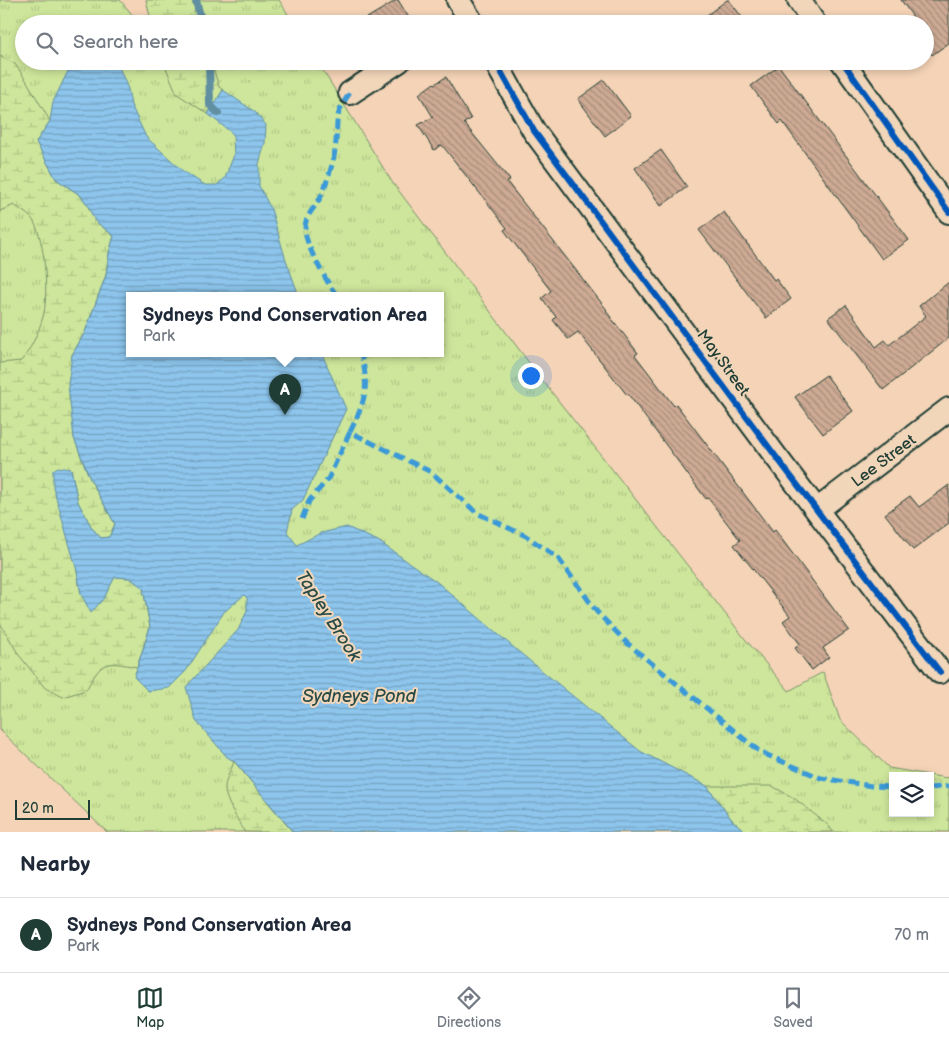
<!DOCTYPE html>
<html lang="en">
<head>
<meta charset="utf-8">
<style>
	:root { --surface:#fff; --page:#f6f6f7; --text:#1f2937; --muted:#747a83; --line:#e0e1e3; --accent:#1f3d34 }
	body { margin:0; font-family:"Balsamiq Sans",sans-serif; background:var(--page); color:var(--text) }
	.controls { position:absolute; right:15px; bottom:15px; display:grid; overflow:hidden; border-radius:0px; box-shadow:0 2px 8px #0003 }
	.controls button { width:45px; height:45px; display:grid; place-items:center; padding:0; border:0; border-bottom:1px solid var(--line); background:var(--surface); color:var(--text); font:25px sans-serif }
	.scale { position:absolute; left:15px; bottom:12px; width:75px; box-sizing:border-box; padding-left:5px; border:2px solid #1f3d34; border-top:0; font-size:14px; line-height:18px; white-space:nowrap; color:#1f3d34; -webkit-text-stroke:4px #f2d6b9; paint-order:stroke }
	.you { position:absolute; left:530px; top:375px; width:18px; height:18px; margin:-12px; border:4px solid #fff; border-radius:50%; background:#1a73e8; box-shadow:0 0 0 8px #1a73e833 }
	.badge { display:grid; place-items:center; width:32px; height:32px; border-radius:50%; background:var(--accent); color:#fff; font-size:16px; font-weight:700 }
	.pin { position:absolute; translate:-50% -41px; filter:drop-shadow(0 1px 2px #0008) }
	.pin::after { content:''; position:absolute; top:26px; width:18px; height:15px; background:inherit; clip-path:polygon(0 0,100% 0,50% 100%) }
	.popup { position:absolute; left:126px; top:292px; width:318px; height:65px; box-sizing:border-box; display:grid; place-content:center; border-radius:0px; background:var(--surface); filter:drop-shadow(0 1px 4px #0005); font-size:16px; white-space:nowrap; color:var(--muted) }
	.popup b { font-size:19px; color:var(--text) }
	.popup::after { content:''; position:absolute; left:50%; top:100%; margin-left:-10px; border:10px solid transparent; border-top-color:var(--surface) }
	.list { margin:0; padding:0; list-style:none }
	h2 { display:flex; justify-content:space-between; align-items:center; height:65px; margin:0; padding:0 20px; font-size:21px }
	h2 small { font-size:16px; font-weight:400; color:var(--muted) }
	.list li { display:grid; grid-template-columns:32px 1fr auto; gap:15px; align-items:center; box-sizing:border-box; height:75px; padding:0 20px; border-top:1px solid var(--line) }
	.list b { display:block; font-size:19px; white-space:nowrap }
	.list p { margin:0; font-size:16px; white-space:nowrap; color:var(--muted) }
	.list em { font-size:16px; font-style:normal; color:var(--muted) }
	.icon { flex:none; width:28px; height:28px; fill:none; stroke:currentColor; stroke-width:2; stroke-linecap:round; stroke-linejoin:round }
	.map { position:relative; flex:none; width:949px; height:832px; overflow:hidden }
	.search { position:absolute; background:var(--surface); box-shadow:0 2px 8px #0003; left:15px; right:15px; top:15px; height:55px; display:flex; align-items:center; gap:12px; box-sizing:border-box; padding:0 18px; border-radius:28px; color:var(--muted); font-size:19px }
	.sheet { height:140px; background:var(--surface) }
	nav { display:flex; justify-content:space-around; align-items:center; box-sizing:border-box; height:70px; border-top:1px solid var(--line); background:var(--surface); font-size:14px; color:var(--muted) }
	nav a { display:grid; justify-items:center; gap:2px }
	nav .on { color:var(--accent) }
	.map>svg:first-child { display:block }
</style>
</head>
<body>
<div class="map">
<svg width="949" height="832" viewBox="0 0 949 832">
	<defs>
		<pattern id="grass-tufts" width="24" height="20" patternUnits="userSpaceOnUse" patternTransform="scale(1.25)"><rect width="24" height="20" fill="#cee69b"/><path d="M3 7l-1-3M5 7V3M7 7l1-3M15 17l-1-3M17 17v-4M19 17l1-3" fill="none" stroke="#b0c686"/></pattern>
		<pattern id="wetland-marsh" width="20" height="14" patternUnits="userSpaceOnUse" patternTransform="scale(1.25)"><rect width="20" height="14" fill="#cee69b"/><path d="M1 5h8M5 5V1M11 12h8M15 12V8" fill="none" stroke="#b0c686"/></pattern>
		<pattern id="water-rules" width="6" height="5" patternUnits="userSpaceOnUse" patternTransform="scale(1.25)"><rect width="6" height="5" fill="#8dc5ec"/><path d="M0 2.5h6" fill="none" stroke="#73a1c0"/></pattern>
		<pattern id="building-back-hatch" width="6" height="6" patternUnits="userSpaceOnUse" patternTransform="scale(1.25)"><rect width="6" height="6" fill="#ceaa94"/><path d="M-1 5l2 2M0 0l6 6M5-1l2 2" fill="none" stroke="#a78c7a"/></pattern>
	</defs>
	<rect width="100%" height="100%" fill="#f4d3b6"/>
	<filter id="ink" filterUnits="userSpaceOnUse"><feTurbulence type="fractalNoise" baseFrequency=".02" numOctaves="2"/><feDisplacementMap in="SourceGraphic" scale="10" xChannelSelector="R" yChannelSelector="G"/><feConvolveMatrix kernelMatrix="1 2 1 2 8 2 1 2 1" color-interpolation-filters="sRGB"/></filter>
	<g filter="url(#ink)">
		<!-- grass -->
		<path fill="url(#grass-tufts)" stroke="#769268" fill-rule="evenodd" d="M 0,0 L 120,0 L 140,24 L 24,24 L 24,61 L 317,61 L 392,182 L 546,385 L 745,639 L 789,691 L 823,672 L 840,720 L 889,768 L 946,778 L 949,777 L 949,832 L 107,832 L 0,730 ZM 130,296 L 440,296 L 440,354 L 130,354 ZM 893,776 L 930,776 L 930,813 L 893,813 Z
			M 189,0 L 279,0 L 294,24 L 194,24 Z"/>
		<!-- wetland -->
		<path fill="url(#wetland-marsh)" stroke="#769268" d="M 146,0 L 192,0 L 199,24 L 152,24 Z
			M 0,56 L 15,64 L 26,80 L 50,121 L 36,142 L 56,179 L 80,195 L 87,204 L 95,221 L 114,236 L 109,253 L 106,275 L 85,332 L 72,355 L 74,438 L 90,479 L 115,524 L 109,537 L 101,538 L 92,528 L 78,502 L 71,469 L 77,571 L 81,594 L 104,598 L 114,577 L 130,578 L 143,588 L 150,627 L 137,667 C 104,661 103,660 86,690 L 63,697 L 45,688 L 19,655 L 0,623 L 0,363 L 21,361 C 32,348 40,329 44,313 C 48,290 45,242 34,222 C 31,215 20,210 14,205 L 0,211 Z
			M 163,61 L 211,61 L 219,87 L 223,90 L 208,114 L 177,94 Z
			M 234,761 L 285,823 L 293,832 L 245,832 C 239,822 224,799 225,788 C 225,778 232,770 234,761 Z
			M 707,786 L 772,786 L 794,798 L 829,826 L 833,832 L 746,832 L 732,820 Z"/>
		<!-- water -->
		<path fill="url(#water-rules)" stroke="#618fa2" d="M 76,61 L 111,61 L 119,67 L 128,89 L 131,105 L 146,137 L 184,172 L 205,185 L 217,185 L 225,178 L 234,155 L 233,134 L 208,114 L 223,90 L 255,112 L 266,125 L 265,143 L 259,164 L 259,186 L 271,209 L 285,257 L 299,296 L 130,296 L 130,354 L 322,354 L 346,409 L 303,500 L 292,510 L 287,532 L 297,545 L 321,533 L 347,527 L 378,541 L 437,582 L 519,652 L 640,751 L 707,786 L 732,820 L 746,832 L 293,832 L 234,761 L 227,757 L 196,721 L 186,687 L 238,630 L 247,611 L 247,598 L 244,595 L 224,612 L 186,671 L 169,688 L 148,691 L 134,677 L 150,627 L 143,588 L 130,578 L 115,577 L 104,598 L 91,613 L 81,594 L 77,571 L 53,487 L 53,470 L 58,467 L 71,469 L 78,502 L 92,528 L 101,538 L 109,537 L 115,524 L 90,479 L 74,438 L 68,385 L 72,355 L 85,332 L 106,275 L 109,253 L 114,236 L 95,221 L 87,204 L 80,195 L 56,179 L 36,142 L 50,121 L 53,102 L 70,67 Z"/>
		<g fill="none" stroke-linecap="round" stroke-linejoin="round">
			<!-- stream -->
			<path stroke="#618fa2" stroke-width="8" d="M 196,0 L 202,24
				M 209,61 L 210,105 L 218,113"/>
		</g>
		<!-- building -->
		<path fill="url(#building-back-hatch)" stroke="#1f3d34" d="M 398,0 L 413,24 L 357,24 L 397,0 Z
			M 727,0 L 729,0 L 747,24 L 695,24 Z
			M 901,0 L 949,0 L 949,43 L 932,55 L 925,44 L 925,24 L 918,24 Z
			M 779,66 L 909,240 L 882,259 L 782,121 L 779,124 L 751,86 Z
			M 446,77 L 471,119 L 464,123 L 510,180 L 507,182 L 607,310 L 606,311 L 638,353 L 635,355 L 674,406 L 676,404 L 773,532 L 775,530 L 849,630 L 823,648 L 829,657 L 812,670 L 795,648 L 800,644 L 783,621 L 790,616 L 734,545 L 740,540 L 708,498 L 706,499 L 628,394 L 627,395 L 578,332 L 568,339 L 553,320 L 556,317 L 542,298 L 551,291 L 504,230 L 507,228 L 442,145 L 434,150 L 418,125 L 433,117 L 419,94 L 434,83 L 435,84 Z
			M 604,80 L 631,116 L 605,136 L 578,99 Z
			M 661,150 L 687,187 L 661,206 L 635,168 Z
			M 724,212 L 774,280 L 776,279 L 791,299 L 766,318 L 699,230 Z
			M 949,282 L 949,338 L 883,390 L 828,318 L 846,305 L 876,347 L 885,340 L 889,345 L 926,316 L 919,306 Z
			M 826,375 L 853,411 L 823,434 L 795,397 Z
			M 949,485 L 949,523 L 913,550 L 885,514 L 910,496 L 919,507 Z"/>
		<g fill="none" stroke-linecap="round" stroke-linejoin="round">
			<!-- minor casing -->
			<g stroke="#1f3d34" stroke-width="26">
				<path id="minor" d="M 458,0 L 473,24
					M 799,0 L 815,24
					M 495,61 L 534,131 L 774,454 L 940,672
					M 842,61 L 949,212
					M 350,93 L 399,61
					M 817,510 L 949,409"/>
			</g>
			<!-- minor -->
			<use href="#minor" stroke="#f2d6b9" stroke-width="22"/>
			<!-- quiet -->
			<path stroke="#3a99d8" stroke-width="5" stroke-dasharray="10 5" stroke-linecap="butt" d="M 337,296 C 327,282 304,244 305,228 C 305,214 317,207 322,194 C 327,181 333,165 335,150 C 339,123 332,117 350,93
				M 350,432 C 365,401 370,388 361,354
				M 302,519 L 309,501 L 328,479 L 350,432 L 431,472 L 477,513 L 526,536 L 558,558 L 597,612 L 627,643 L 760,752 L 821,778 L 872,786 L 893,787
				M 930,788 L 949,786"/>
			<!-- cycleway casing -->
			<g stroke="#f2d6b9" stroke-width="9">
				<path id="cycleway" d="M 495,61 L 534,131 L 774,454 L 940,672
					M 842,61 L 949,212"/>
			</g>
			<!-- cycleway -->
			<use href="#cycleway" stroke="#0057b8" stroke-width="6"/>
		</g>
	</g>
	<g text-anchor="middle" stroke-width="4" stroke-linejoin="round" paint-order="stroke">
		<!-- street labels -->
		<g font-size="16" fill="#1f3d34" stroke="#f2d6b9">
			<text transform="translate(724 362) rotate(54)" y="6">May Street</text>
			<text transform="translate(883 460) rotate(-37)" y="6">Lee Street</text>
		</g>
		<!-- water labels -->
		<g font-size="18" font-style="italic" fill="#2a4b46" stroke="#f2d6b9">
			<text transform="translate(329 616) rotate(57)" y="6">Tapley Brook</text>
			<text x="359" y="702">Sydneys Pond</text>
		</g>
	</g>
</svg>
<div class="controls">
<button><svg class="icon" aria-label="layers" viewBox="0 0 24 24"><path d="M12 4l9 5-9 5-9-5zM3 14l9 5 9-5"/></svg></button>
</div>
<div class="scale">20 m</div>
<div class="you"></div>
<div class="pin badge" style="left:285px;top:415px">A</div>
<div class="popup"><b>Sydneys Pond Conservation Area</b>Park</div>
<div class="search"><svg class="icon" aria-label="search" viewBox="0 0 24 24"><circle cx="10" cy="10" r="6"/><path d="M15 15l6 6"/></svg>Search here</div>
</div>
<section class="sheet">
<h2>Nearby<small></small></h2>
<ul class="list">
<li><span class="badge">A</span><div><b>Sydneys Pond Conservation Area</b><p>Park</p></div><em>70 m</em></li>
</ul>
</section>
<nav>
<a class="on"><svg class="icon" aria-label="map" viewBox="0 0 24 24"><path d="M3 6l6-2 6 2 6-2v14l-6 2-6-2-6 2zM9 4v14M15 6v14"/></svg>Map</a>
<a><svg class="icon" aria-label="directions" viewBox="0 0 24 24"><path d="M12 3l9 9-9 9-9-9zM9 14v-3h6M13 9l2 2-2 2"/></svg>Directions</a>
<a><svg class="icon" aria-label="saved" viewBox="0 0 24 24"><path d="M7 4h10v16l-5-4-5 4z"/></svg>Saved</a>
</nav>
</body>
</html>
